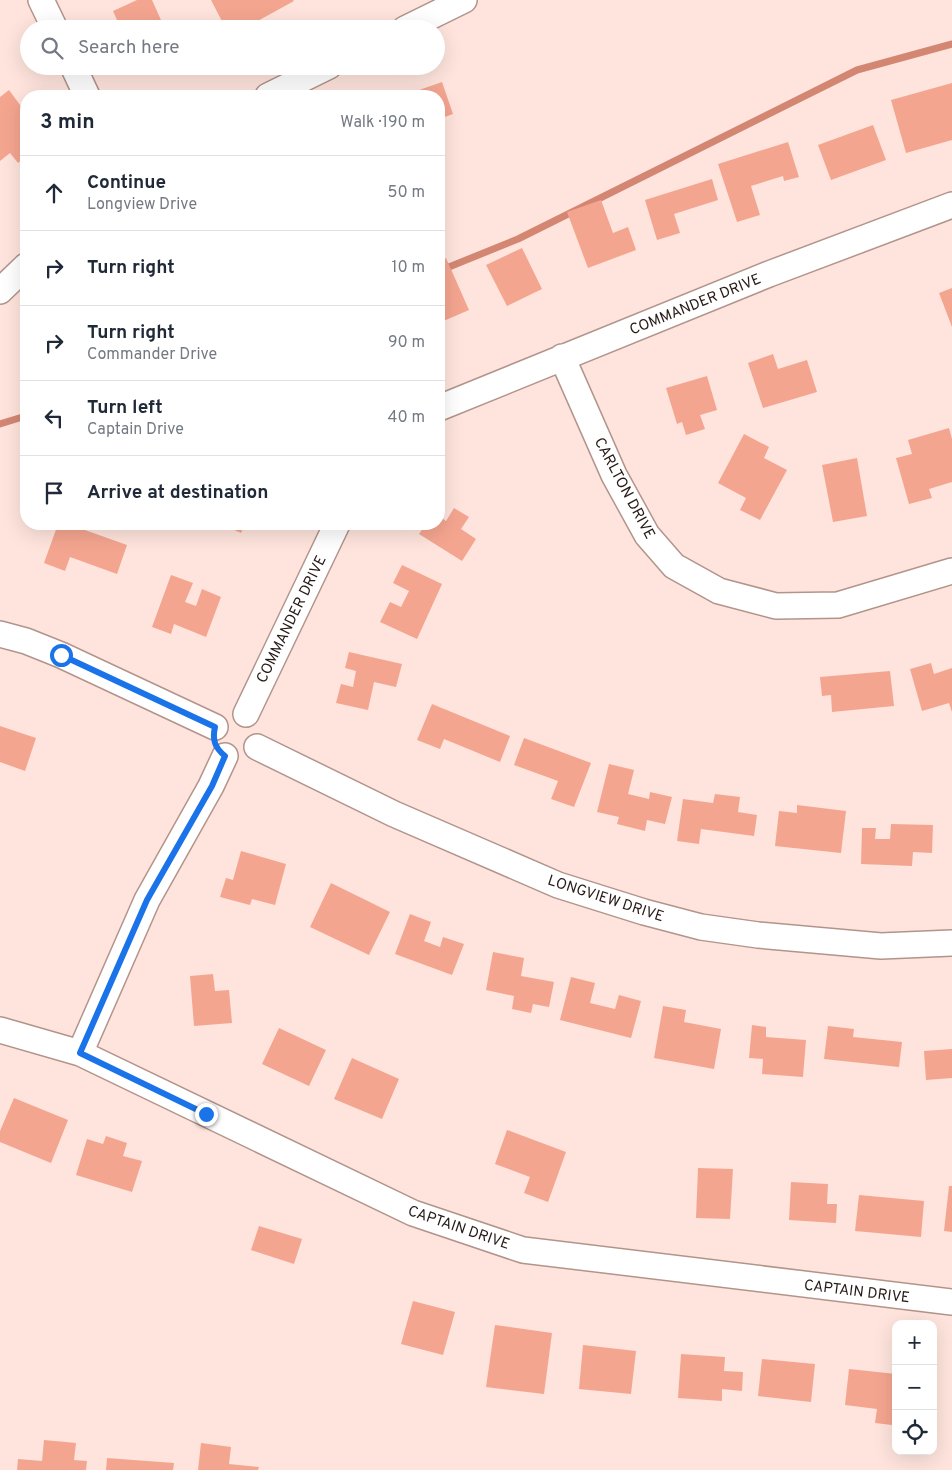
<!DOCTYPE html>
<html lang="en">
<head>
<meta charset="utf-8">
<style>
	:root { --surface:#fff; --page:#f6f6f7; --text:#1f2937; --muted:#747a83; --line:#e0e1e3 }
	body { margin:0; font-family:Overpass,sans-serif; background:var(--page); color:var(--text) }
	.controls { position:absolute; right:15px; bottom:15px; display:grid; overflow:hidden; border-radius:10px; box-shadow:0 5px 20px #0002 }
	.controls button { width:45px; height:45px; display:grid; place-items:center; padding:0; border:0; border-bottom:1px solid var(--line); background:var(--surface); color:var(--text); font:25px sans-serif }
	.stop { position:absolute; width:15px; height:15px; margin:-11px; border:4px solid #1a73e8; border-radius:50%; background:#fff }
	.stop.end { background:#1a73e8; border-color:#fff; box-shadow:0 1px 5px #0008 }
	.list { margin:0; padding:0; list-style:none }
	h2 { display:flex; justify-content:space-between; align-items:center; height:65px; margin:0; padding:0 20px; font-size:21px }
	h2 small { font-size:16px; font-weight:400; color:var(--muted) }
	.list li { display:grid; grid-template-columns:32px 1fr auto; gap:15px; align-items:center; box-sizing:border-box; height:75px; padding:0 20px; border-top:1px solid var(--line) }
	.list b { display:block; font-size:19px; white-space:nowrap }
	.list p { margin:0; font-size:16px; white-space:nowrap; color:var(--muted) }
	.list em { font-size:16px; font-style:normal; color:var(--muted) }
	.icon { flex:none; width:28px; height:28px; fill:none; stroke:currentColor; stroke-width:2; stroke-linecap:round; stroke-linejoin:round }
	.map { position:relative; flex:none; width:952px; height:1470px; overflow:hidden }
	.search { position:absolute; background:var(--surface); box-shadow:0 5px 20px #0002; left:20px; top:20px; width:425px; height:55px; display:flex; align-items:center; gap:12px; box-sizing:border-box; padding:0 18px; border-radius:28px; color:var(--muted); font-size:19px }
	.panel { position:absolute; background:var(--surface); box-shadow:0 5px 20px #0002; left:20px; top:90px; width:425px; height:440px; border-radius:20px }
	.map>svg:first-child { display:block }
</style>
</head>
<body>
<div class="map">
<svg width="952" height="1470" viewBox="0 0 952 1470">
	<rect width="100%" height="100%" fill="#fee4dc"/>
	<g fill="none" stroke-linecap="round" stroke-linejoin="round">
		<!-- stream -->
		<path stroke="#d38773" stroke-width="7" d="M 439,271 L 518,239 L 857,70 L 952,44
			M 0,424 L 26,416"/>
	</g>
	<!-- building -->
	<path fill="#f4a590" d="M 137,0 L 152,0 L 165,29 L 121,29 L 113,11 Z
		M 211,0 L 293,0 L 294,1 L 243,29 L 226,29 Z
		M 158,66 L 182,66 L 162,75 Z
		M 442,82 L 453,114 L 439,119 L 439,96 L 402,96 Z
		M 952,83 L 952,140 L 906,153 L 891,100 Z
		M 9,90 L 26,113 L 26,156 L 18,163 L 10,153 L 0,161 L 0,97 Z
		M 873,125 L 886,160 L 831,180 L 818,145 Z
		M 788,142 L 799,177 L 784,181 L 783,176 L 751,186 L 760,215 L 737,222 L 718,164 Z
		M 712,179 L 718,200 L 674,214 L 680,233 L 657,240 L 645,200 Z
		M 601,200 L 613,233 L 628,227 L 636,250 L 588,268 L 567,212 Z
		M 522,248 L 542,289 L 507,306 L 486,265 Z
		M 446,258 L 469,310 L 439,323 L 439,262 Z
		M 952,288 L 952,327 L 939,293 Z
		M 773,354 L 778,369 L 807,360 L 817,392 L 763,408 L 748,363 Z
		M 707,376 L 717,410 L 700,415 L 705,429 L 686,435 L 682,422 L 677,424 L 666,388 Z
		M 949,428 L 952,439 L 952,482 L 929,489 L 932,498 L 909,504 L 896,458 L 912,454 L 908,440 Z
		M 744,434 L 769,447 L 764,458 L 787,470 L 760,520 L 740,510 L 746,498 L 718,483 Z
		M 857,458 L 867,516 L 833,522 L 822,465 Z
		M 454,508 L 469,517 L 461,529 L 476,539 L 462,561 L 419,534 L 426,524 L 439,524 L 439,516 L 446,521 Z
		M 58,524 L 68,524 L 127,545 L 117,574 L 70,557 L 65,571 L 44,563 Z
		M 221,524 L 245,524 L 241,533 Z
		M 402,565 L 442,584 L 417,639 L 380,622 L 390,602 L 401,607 L 409,591 L 393,583 Z
		M 171,575 L 193,583 L 185,602 L 196,606 L 202,589 L 221,597 L 206,637 L 174,624 L 171,634 L 152,627 Z
		M 349,652 L 402,664 L 396,687 L 374,682 L 368,710 L 336,703 L 341,684 L 353,687 L 356,671 L 345,668 Z
		M 931,663 L 934,674 L 952,668 L 952,712 L 949,703 L 922,711 L 910,669 Z
		M 890,671 L 894,706 L 832,712 L 831,695 L 822,696 L 820,677 Z
		M 432,704 L 510,736 L 500,762 L 444,739 L 440,749 L 417,740 Z
		M 0,726 L 36,738 L 25,771 L 0,762 Z
		M 524,738 L 591,763 L 574,807 L 551,799 L 558,781 L 514,765 Z
		M 609,764 L 634,770 L 628,794 L 649,799 L 650,792 L 672,797 L 665,824 L 647,820 L 645,831 L 617,824 L 619,817 L 597,812 Z
		M 715,794 L 740,797 L 738,812 L 757,815 L 754,836 L 701,829 L 699,844 L 677,841 L 683,799 L 713,803 Z
		M 797,805 L 846,811 L 841,853 L 775,846 L 779,811 L 797,813 Z
		M 891,824 L 933,825 L 932,853 L 913,852 L 912,866 L 861,864 L 862,828 L 876,828 L 875,839 L 890,839 Z
		M 241,851 L 286,864 L 275,905 L 252,899 L 250,905 L 220,897 L 226,878 L 233,880 Z
		M 331,883 L 390,912 L 369,955 L 310,927 Z
		M 410,914 L 431,922 L 424,941 L 440,947 L 443,937 L 464,944 L 452,975 L 395,954 Z
		M 493,952 L 524,958 L 521,976 L 554,982 L 549,1007 L 533,1004 L 531,1013 L 512,1009 L 514,996 L 486,990 Z
		M 213,974 L 215,991 L 229,990 L 232,1023 L 194,1026 L 190,976 Z
		M 571,977 L 595,983 L 590,1003 L 615,1009 L 619,995 L 641,1001 L 631,1038 L 560,1020 Z
		M 663,1006 L 686,1010 L 684,1022 L 721,1029 L 714,1069 L 654,1058 Z
		M 752,1025 L 766,1027 L 766,1037 L 806,1040 L 803,1077 L 762,1074 L 763,1059 L 749,1058 Z
		M 828,1026 L 854,1029 L 853,1037 L 902,1042 L 899,1067 L 824,1059 Z
		M 279,1028 L 326,1050 L 309,1086 L 262,1064 Z
		M 952,1049 L 952,1078 L 926,1080 L 924,1051 Z
		M 352,1058 L 399,1079 L 382,1119 L 334,1099 Z
		M 14,1098 L 68,1120 L 51,1163 L 0,1142 L 0,1131 Z
		M 507,1130 L 566,1152 L 548,1202 L 524,1193 L 530,1177 L 495,1164 Z
		M 106,1136 L 127,1143 L 123,1156 L 142,1161 L 132,1192 L 76,1175 L 87,1139 L 103,1144 Z
		M 698,1168 L 733,1169 L 730,1219 L 696,1218 Z
		M 791,1182 L 828,1184 L 827,1204 L 837,1204 L 836,1223 L 789,1220 Z
		M 949,1186 L 952,1186 L 952,1232 L 944,1231 Z
		M 859,1195 L 924,1201 L 921,1237 L 855,1231 Z
		M 259,1226 L 302,1239 L 294,1264 L 251,1250 Z
		M 413,1301 L 455,1312 L 443,1355 L 401,1344 Z
		M 495,1325 L 552,1333 L 544,1394 L 486,1387 Z
		M 583,1345 L 636,1351 L 631,1394 L 579,1389 Z
		M 681,1354 L 725,1357 L 724,1371 L 743,1372 L 742,1391 L 722,1389 L 722,1401 L 678,1398 Z
		M 762,1359 L 815,1364 L 811,1402 L 758,1396 Z
		M 849,1369 L 896,1374 L 896,1408 L 894,1408 L 892,1425 L 875,1423 L 877,1409 L 845,1405 Z
		M 44,1440 L 76,1443 L 74,1460 L 87,1461 L 86,1470 L 17,1470 L 18,1459 L 42,1461 Z
		M 201,1443 L 231,1447 L 229,1464 L 259,1467 L 258,1470 L 198,1470 Z
		M 107,1458 L 174,1463 L 173,1470 L 106,1470 Z"/>
	<g fill="none" stroke-linecap="round" stroke-linejoin="round">
		<!-- street casing -->
		<g stroke="#b2948b" stroke-width="28">
			<path id="street" d="M 41,0 L 55,29
				M 405,29 L 464,0
				M 73,66 L 87,96
				M 268,96 L 329,66
				M 0,291 L 26,266
				M 562,357 L 614,475 L 647,535 L 674,566 L 719,591 L 776,606 L 838,605 L 952,571
				M 439,408 L 769,274 L 952,205
				M 0,634 L 26,641 L 61,655 L 215,727
				M 246,714 L 337,524
				M 257,747 L 394,814 L 558,885 L 644,912 L 701,927 L 758,935 L 881,946 L 952,943
				M 0,1030 L 80,1053 L 413,1213 L 523,1250 L 952,1302
				M 80,1053 L 147,900 L 211,786 L 225,756"/>
		</g>
		<!-- street -->
		<use href="#street" stroke="#fff" stroke-width="25"/>
	</g>
	<g fill="none" stroke-linecap="round" stroke-linejoin="round">
		<!-- route -->
		<path stroke="#1a73e8" stroke-width="6" d="M 61,655 L 215,727 C 212,740 215,748 225,756 L 212,786 L 147,900 L 80,1053 L 206,1114"/>
	</g>
	<g text-anchor="middle" stroke-width="5" stroke-linejoin="round" paint-order="stroke">
		<!-- street labels -->
		<g font-size="15" fill="#261a17" stroke="#fff">
			<text transform="translate(695 304) rotate(-22)" y="5">COMMANDER DRIVE</text>
			<text transform="translate(625 488) rotate(62)" y="5">CARLTON DRIVE</text>
			<text transform="translate(291 619) rotate(-64)" y="5">COMMANDER DRIVE</text>
			<text transform="translate(606 898) rotate(18)" y="5">LONGVIEW DRIVE</text>
			<text transform="translate(459 1227) rotate(19)" y="5">CAPTAIN DRIVE</text>
			<text transform="translate(857 1291) rotate(7)" y="5">CAPTAIN DRIVE</text>
		</g>
	</g>
</svg>
<div class="controls">
<button>+</button>
<button>−</button>
<button><svg class="icon" aria-label="locate" viewBox="0 0 24 24"><circle cx="12" cy="12" r="6"/><path d="M12 2v4M12 18v4M2 12h4M18 12h4"/></svg></button>
</div>
<div class="stop" style="left:61px;top:655px"></div>
<div class="stop end" style="left:206px;top:1114px"></div>
<div class="search"><svg class="icon" aria-label="search" viewBox="0 0 24 24"><circle cx="10" cy="10" r="6"/><path d="M15 15l6 6"/></svg>Search here</div>
<section class="panel">
<h2>3 min<small>Walk · 190 m</small></h2>
<ul class="list">
<li><svg class="icon" aria-label="ahead" viewBox="0 0 24 24"><path d="M12 20V5M6 11l6-6 6 6"/></svg><div><b>Continue</b><p>Longview Drive</p></div><em>50 m</em></li>
<li><svg class="icon" aria-label="right" viewBox="0 0 24 24"><path d="M7 20v-9h11M14 6l5 5-5 5"/></svg><div><b>Turn right</b></div><em>10 m</em></li>
<li><svg class="icon" aria-label="right" viewBox="0 0 24 24"><path d="M7 20v-9h11M14 6l5 5-5 5"/></svg><div><b>Turn right</b><p>Commander Drive</p></div><em>90 m</em></li>
<li><svg class="icon" aria-label="left" viewBox="0 0 24 24"><path d="M17 20v-9H6M10 6l-5 5 5 5"/></svg><div><b>Turn left</b><p>Captain Drive</p></div><em>40 m</em></li>
<li><svg class="icon" aria-label="arrive" viewBox="0 0 24 24"><path d="M6 21V4h12l-3 4 3 4H6"/></svg><div><b>Arrive at destination</b></div></li>
</ul>
</section>
</div>
</body>
</html>
